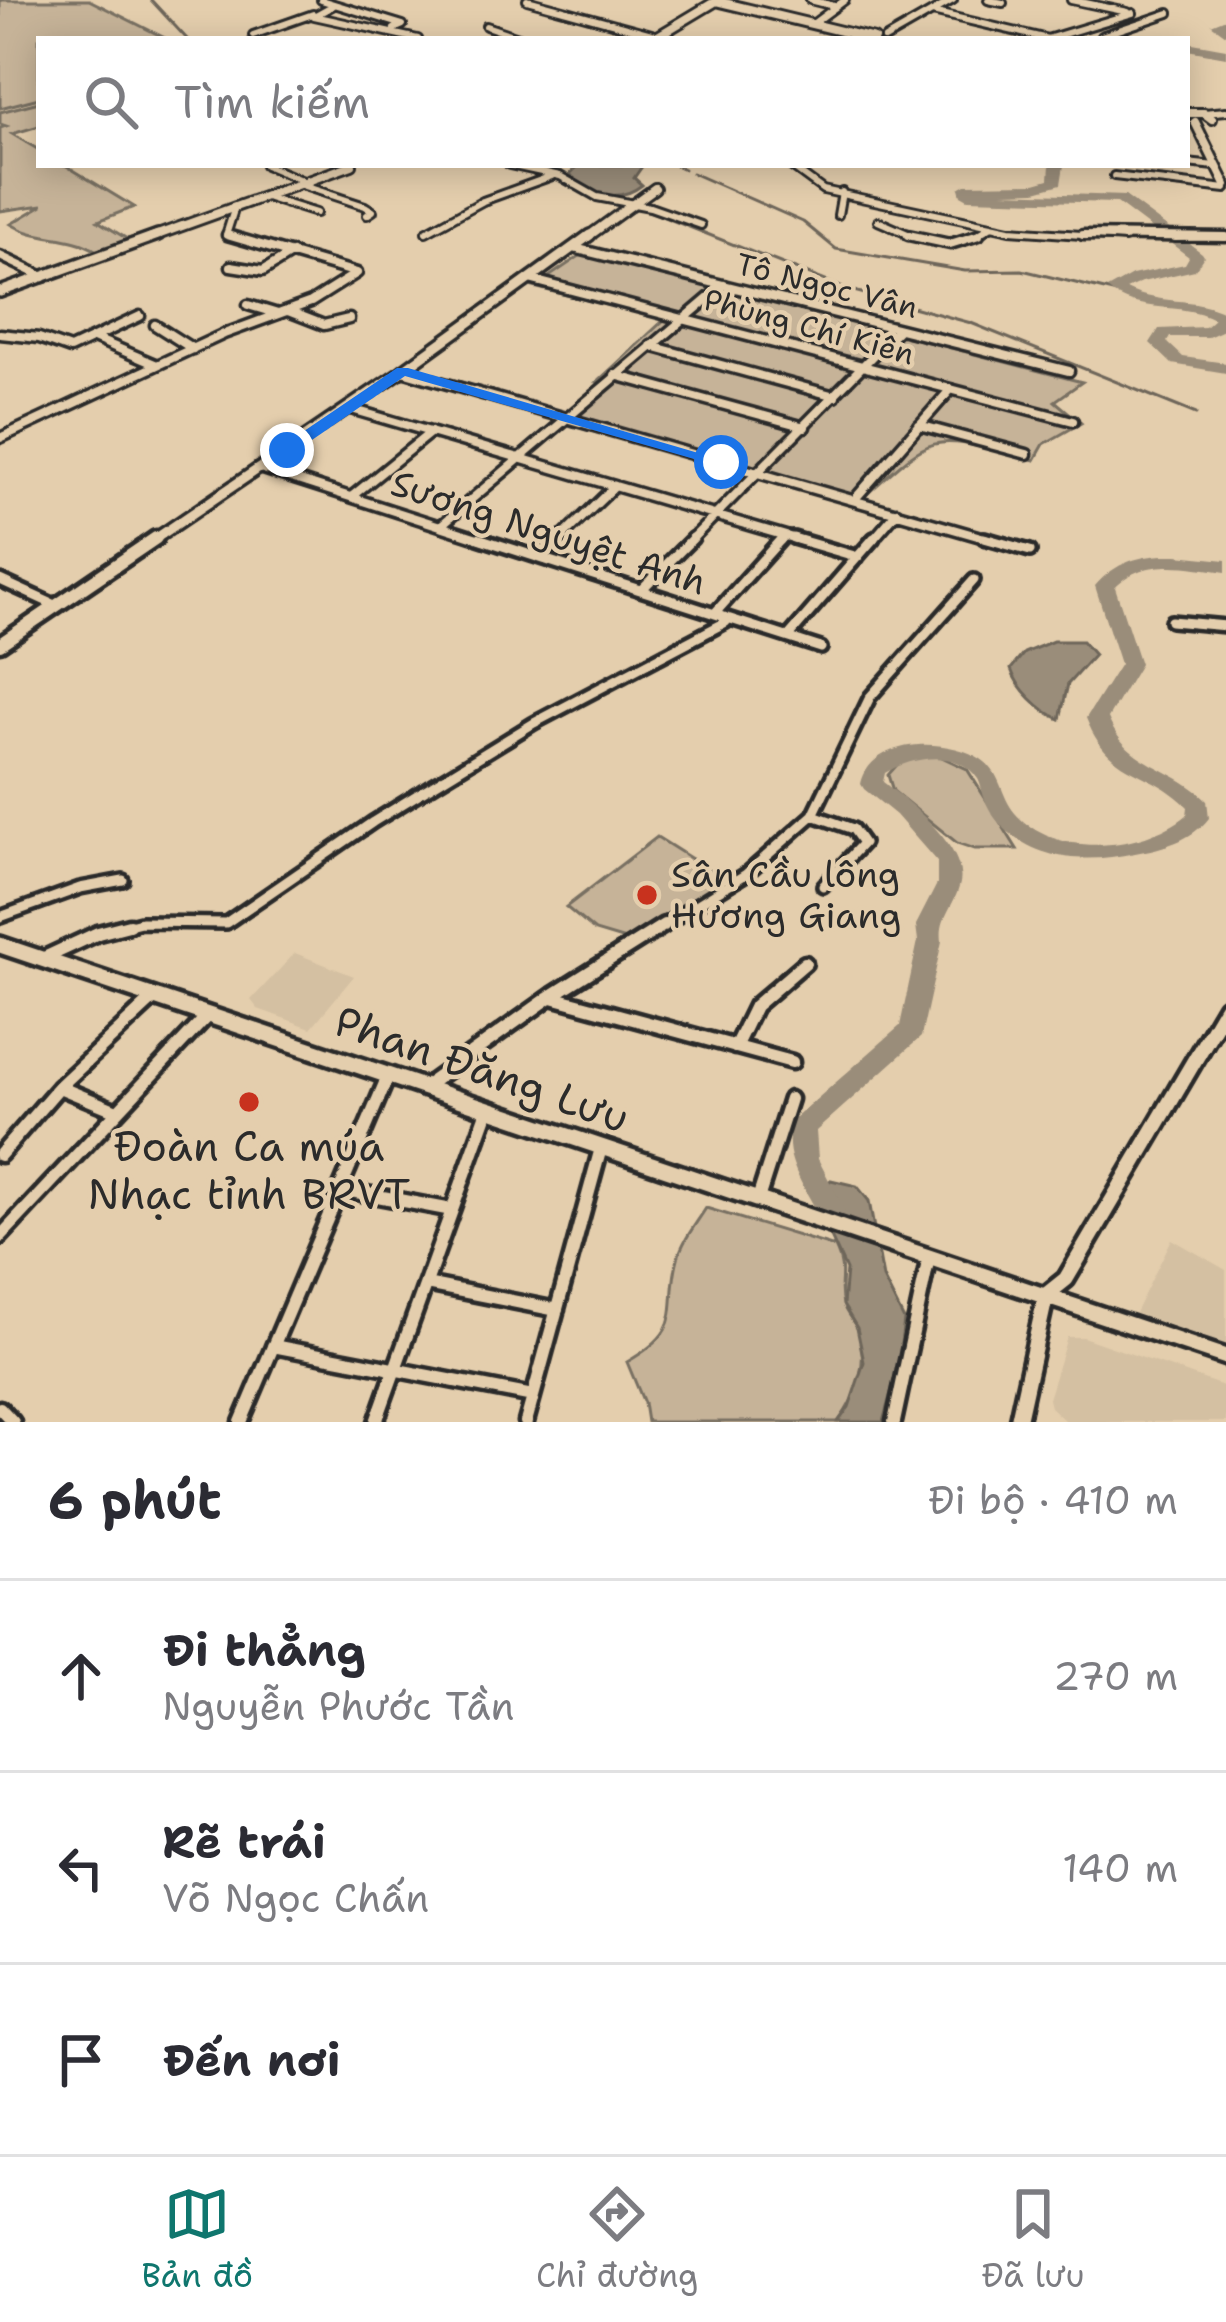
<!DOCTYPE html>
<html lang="vi">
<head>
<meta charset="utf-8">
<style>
	:root { --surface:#fff; --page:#f2f2f3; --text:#2b2b33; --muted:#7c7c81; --line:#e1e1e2; --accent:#0f766e }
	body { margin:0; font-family:"Shantell Sans",sans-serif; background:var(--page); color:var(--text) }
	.stop { position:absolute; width:36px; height:36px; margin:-27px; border:9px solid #1a73e8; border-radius:50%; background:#fff }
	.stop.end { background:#1a73e8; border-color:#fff; box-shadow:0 3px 12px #0008 }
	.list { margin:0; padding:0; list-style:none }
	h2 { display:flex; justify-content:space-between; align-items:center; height:156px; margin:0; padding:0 48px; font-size:51px }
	h2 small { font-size:39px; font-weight:400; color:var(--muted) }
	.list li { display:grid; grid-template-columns:78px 1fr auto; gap:36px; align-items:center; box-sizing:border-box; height:192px; padding:0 48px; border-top:3px solid var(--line) }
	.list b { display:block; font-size:45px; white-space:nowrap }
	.list p { margin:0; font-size:39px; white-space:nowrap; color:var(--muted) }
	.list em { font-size:39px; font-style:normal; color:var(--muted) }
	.icon { flex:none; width:66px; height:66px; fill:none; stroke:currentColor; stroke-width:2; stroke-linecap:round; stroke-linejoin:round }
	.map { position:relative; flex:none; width:1226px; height:1422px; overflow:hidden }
	.search { position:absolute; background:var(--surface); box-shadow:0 6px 30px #0003; left:36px; right:36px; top:36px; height:132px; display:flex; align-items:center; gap:30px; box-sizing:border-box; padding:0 42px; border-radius:0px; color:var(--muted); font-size:45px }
	.sheet { height:732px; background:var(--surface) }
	nav { display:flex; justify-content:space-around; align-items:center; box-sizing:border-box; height:168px; border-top:3px solid var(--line); background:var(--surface); font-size:33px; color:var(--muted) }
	nav a { display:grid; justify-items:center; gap:6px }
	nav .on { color:var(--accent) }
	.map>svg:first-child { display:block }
</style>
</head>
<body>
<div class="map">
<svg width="1226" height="1422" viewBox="0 0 1226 1422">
	<rect width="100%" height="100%" fill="#e4cead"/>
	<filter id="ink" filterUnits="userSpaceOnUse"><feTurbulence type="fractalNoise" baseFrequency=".00833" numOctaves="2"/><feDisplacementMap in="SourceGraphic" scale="24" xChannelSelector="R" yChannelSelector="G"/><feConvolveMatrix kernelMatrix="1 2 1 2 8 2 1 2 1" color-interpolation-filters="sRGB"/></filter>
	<g filter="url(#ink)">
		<!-- built -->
		<path fill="#d4c0a2" d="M 295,953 L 354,976 L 311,1028 L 258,1009 L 251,1000 Z
			M 1172,1239 L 1226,1270 L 1226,1345 L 1135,1313 Z
			M 1067,1337 L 1083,1337 L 1226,1387 L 1226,1422 L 1066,1422 L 1050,1407 L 1048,1399 Z"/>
		<!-- green -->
		<path fill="#c6b398" stroke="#786f62" stroke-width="3" d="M 0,0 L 89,0 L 167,39 L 39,39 L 39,98 L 0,108 Z
			M 39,102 L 39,126 L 12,134 L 39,150 L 39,165 L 65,165 L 134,207 L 98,221 L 129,240 L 97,251 C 68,233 40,242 11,224 L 43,205 L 0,211 L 0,128 L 6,126 L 0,124 L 0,112 Z
			M 584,253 L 1082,382 L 1055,401 L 1081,423 L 1044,444 L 1035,460 C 924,434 941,428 856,504 L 758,478 L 750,467 L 576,416 L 611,386 L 597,382 L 665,319 L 534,287 Z
			M 931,752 L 967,769 L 1017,849 L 975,849 L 957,843 L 893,791 L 888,775 L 904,757 Z
			M 657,837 L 730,883 L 632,942 L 595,931 L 566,907 Z
			M 706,1208 L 835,1247 C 848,1274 837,1281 843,1304 C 845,1313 854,1321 858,1330 C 869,1361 858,1396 838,1422 L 647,1422 L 644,1403 L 627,1362 C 688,1327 664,1311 678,1258 C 683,1240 696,1224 706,1208 Z"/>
		<!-- water -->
		<path fill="#9a8d7a" stroke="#6e665a" stroke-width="3" d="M 579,165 L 643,165 L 634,178 L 642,185 C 619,203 590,197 570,174 Z
			M 1053,641 L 1082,641 L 1094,655 L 1068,684 L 1060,719 C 1041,712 1017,688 1011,669 L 1024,653 Z
			M 831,1180 L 857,1186 L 869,1201 L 883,1278 L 904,1320 L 898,1367 L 883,1422 L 838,1422 L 849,1407 L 864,1362 L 857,1328 L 843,1305 L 846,1270 L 813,1197 Z"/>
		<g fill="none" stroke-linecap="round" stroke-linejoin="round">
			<!-- stream -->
			<path stroke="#6e665a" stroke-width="3" d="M 151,0 L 187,39
				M 675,165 L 684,169
				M 692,173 L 803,222 L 836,249 L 965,271 L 1022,270 L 1121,294
				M 644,209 L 843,288 L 971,323 L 1196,414"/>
			<!-- river -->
			<path fill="#9a8d7a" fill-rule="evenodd" d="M 1226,18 L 1226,35 L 1211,24 Z
				M 1187,42 L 1226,49 L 1226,57 L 1187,50 Z
				M 1050,165 L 1064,165 L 1061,184 L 1036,191 L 1002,192 L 1125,196 L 1202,253 L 1204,256 L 1195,270 L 1142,282 L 1126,289 C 1158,305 1194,296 1226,313 L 1226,329 L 1208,337 L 1170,337 L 1167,342 L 1183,357 L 1226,363 L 1226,373 L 1172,364 L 1150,343 L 1159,329 L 1205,327 L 1214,319 C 1180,301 1138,315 1107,289 L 1132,275 L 1185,264 L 1189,257 L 1117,203 L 968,199 L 961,195 L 959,188 L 966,184 L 1035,183 L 1049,179 Z
				M 1177,555 L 1226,560 L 1226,572 C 1188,567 1144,556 1115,587 L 1140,664 L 1108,718 C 1127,766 1173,766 1207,800 L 1209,818 C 1191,841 1163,848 1135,853 C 1093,862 1046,863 1011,834 C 999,825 989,812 984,797 C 983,794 980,782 978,779 C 957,748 912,757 885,773 L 883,782 C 910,803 971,850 959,887 C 953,908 939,918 942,941 L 921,1037 L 816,1131 L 818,1159 L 845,1211 L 841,1219 L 831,1222 L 821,1219 C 806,1189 777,1153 794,1119 L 900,1026 L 918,941 L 916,925 L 937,884 L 937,862 L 896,815 L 864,789 L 861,784 C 871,737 947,737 981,759 C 1002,773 1000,795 1015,813 C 1055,859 1143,851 1187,815 L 1188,807 C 1149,767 1110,779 1086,718 L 1120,664 L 1095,586 C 1117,560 1144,554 1177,555 Z"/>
			<!-- street-far3 casing -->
			<g stroke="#2b2b2b" stroke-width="12">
				<path id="street-far3" d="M 321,0 L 403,25 L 394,29
					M 527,0 L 659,36
					M 810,0 L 834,6
					M 988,0 L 1003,3
					M 1071,0 L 1128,12
					M 334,5 L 314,16 L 418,39
					M 932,12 L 1048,39
					M 814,23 L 845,0
					M 486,26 L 524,39
					M 253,35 L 313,14
					M 1101,36 L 1169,13
					M 885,39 L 953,0
					M 1047,39 L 1133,13
					M 1204,113 L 1226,111
					M 1187,163 L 1215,166
					M 265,165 L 308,183
					M 509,165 L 560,176 L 597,197 L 650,207 L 701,225
					M 789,165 L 823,190 L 1010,230 L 1125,238
					M 1114,176 L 1226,189
					M 301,185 L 365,206 L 373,211 L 367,215
					M 268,198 L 316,213
					M 234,210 L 226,235 L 237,238
					M 838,215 L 842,192
					M 878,221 L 917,238
					M 426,232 L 483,201 L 552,176
					M 972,238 L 992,226
					M 1175,238 L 1226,237"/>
			</g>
			<!-- street-far2 casing -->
			<g stroke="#2b2b2b" stroke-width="15">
				<path id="street-far2" d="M 908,235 L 950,244 L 979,235
					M 1083,235 L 1226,237
					M 574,248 L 1069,371
					M 0,256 L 44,277
					M 231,266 L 263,271 L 292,253
					M 533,280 L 1073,421
					M 248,305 L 278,314
					M 288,311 L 324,325 L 349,319
					M 155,325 L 193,349
					M 0,334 L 39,338 L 70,349 L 140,316
					M 96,339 L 157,365
					M 651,346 L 835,396
					M 402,371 L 995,541
					M 615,375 L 805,427
					M 348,408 L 803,541
					M 919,425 L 1027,454
					M 0,438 L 224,334 L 311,302 L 357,273 L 227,235
					M 260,468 L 487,541
					M 351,497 L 431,432
					M 854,500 L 951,389
					M 440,526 L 724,285
					M 558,541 L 615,486
					M 690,541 L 899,329
					M 780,541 L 784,536
					M 872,541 L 897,512"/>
			</g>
			<!-- street-far1 casing -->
			<g stroke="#2b2b2b" stroke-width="18">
				<path id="street-far1" d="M 478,538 L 821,648
					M 793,538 L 858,557
					M 984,538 L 1030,551
					M 541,557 L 561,538
					M 0,580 L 57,606
					M 642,589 L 693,538
					M 715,613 L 782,538
					M 1171,621 L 1226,626
					M 788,637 L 874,538
					M 813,815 L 853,829 L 863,843 L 823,886
					M 0,917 L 80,888 L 123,880
					M 117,928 L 141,922 L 226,923 L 373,822 L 534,723 L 726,622
					M 659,928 L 746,874 L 813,815 L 870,697 L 974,580"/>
			</g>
			<!-- street casing -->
			<g stroke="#2b2b2b" stroke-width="21">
				<path id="street" d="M 42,959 L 98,933 L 129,925
					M 552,997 L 792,1062
					M 735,1047 L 755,1006 L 805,963
					M 59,1087 L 117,1111
					M 423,1088 L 553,995 L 664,925
					M 0,1155 L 59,1087 L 155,997
					M 340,1189 L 452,1210
					M 758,1199 L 790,1099
					M 0,1237 L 208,1015
					M 426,1284 L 557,1310
					M 273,1346 L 533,1396
					M 0,1408 L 13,1422
					M 241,1422 L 388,1076
					M 376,1422 L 488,1110
					M 526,1422 L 601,1148
					M 894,1422 L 929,1257"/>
			</g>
			<!-- secondary-far3 casing -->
			<g stroke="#2b2b2b" stroke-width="14">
				<path id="secondary-far3" d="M 716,1 L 874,39
					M 653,39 L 718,0
					M 1187,113 L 1204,113 L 1212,119
					M 1195,122 L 1226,185
					M 149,238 L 352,165
					M 586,238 L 655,188"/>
			</g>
			<!-- secondary-far2 casing -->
			<g stroke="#2b2b2b" stroke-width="16">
				<path id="secondary-far2" d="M 0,292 L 158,235
					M 152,541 L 402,371 L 590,235"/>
			</g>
			<!-- secondary-far1 casing -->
			<g stroke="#2b2b2b" stroke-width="21">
				<path id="secondary-far1" d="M 0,644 L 156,538"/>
			</g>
			<!-- secondary casing -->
			<g stroke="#2b2b2b" stroke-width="24">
				<path id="secondary" d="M 0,945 L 1226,1357
					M 1018,1422 L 1046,1295 L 1066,1279 L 1226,1007"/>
			</g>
			<!-- street-far3 -->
			<use href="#street-far3" stroke="#e4cead" stroke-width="6"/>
			<!-- street-far2 -->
			<use href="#street-far2" stroke="#e4cead" stroke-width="8"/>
			<!-- street-far1 -->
			<use href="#street-far1" stroke="#e4cead" stroke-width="9"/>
			<!-- street -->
			<use href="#street" stroke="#e4cead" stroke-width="12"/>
			<!-- secondary-far3 -->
			<use href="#secondary-far3" stroke="#e4cead" stroke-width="8"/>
			<!-- secondary-far2 -->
			<use href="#secondary-far2" stroke="#e4cead" stroke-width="9"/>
			<!-- secondary-far1 -->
			<use href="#secondary-far1" stroke="#e4cead" stroke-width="12"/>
			<!-- secondary -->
			<use href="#secondary" stroke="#e4cead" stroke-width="15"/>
		</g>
	</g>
	<!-- route -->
	<path fill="#1a73e8" d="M 397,368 L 408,368 L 729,462 L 715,465 L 405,376 L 293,453 L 282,453 L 282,446 Z"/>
	<!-- markers -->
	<g fill="#c8321e" stroke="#e4cead" stroke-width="4.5">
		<circle cx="647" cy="895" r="12"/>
		<circle cx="249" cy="1102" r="12"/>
	</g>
	<g text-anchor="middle" stroke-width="9" stroke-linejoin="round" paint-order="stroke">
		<!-- far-street labels -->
		<g font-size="30" fill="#2b2b2b" stroke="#e4cead">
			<text transform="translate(827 286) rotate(14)" y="10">Tô Ngọc Vân</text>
			<text transform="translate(809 327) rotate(15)" y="10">Phùng Chí Kiên</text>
		</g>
		<!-- street labels -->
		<g font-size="36" fill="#2b2b2b" stroke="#e4cead">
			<text transform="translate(549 532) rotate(18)" y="13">Sương Nguyệt Anh</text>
		</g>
		<!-- poi labels -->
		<g font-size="36" fill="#2b2b2b" stroke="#e4cead" text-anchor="start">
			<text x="671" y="887">Sân Cầu lông<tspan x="671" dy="41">Hương Giang</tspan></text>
		</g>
		<!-- near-street labels -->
		<g font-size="42" fill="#2b2b2b" stroke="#e4cead">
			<text transform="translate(482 1069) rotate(19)" y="15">Phan Đăng Lưu</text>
		</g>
		<!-- near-poi labels -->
		<g font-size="42" fill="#2b2b2b" stroke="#e4cead">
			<text x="249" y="1161">Đoàn Ca múa<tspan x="249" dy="48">Nhạc tỉnh BRVT</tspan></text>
		</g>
	</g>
</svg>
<div class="stop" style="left:721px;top:462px"></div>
<div class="stop end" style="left:287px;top:450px"></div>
<div class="search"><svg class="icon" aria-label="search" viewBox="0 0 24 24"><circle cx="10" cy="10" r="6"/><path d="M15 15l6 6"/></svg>Tìm kiếm</div>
</div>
<section class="sheet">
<h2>6 phút<small>Đi bộ · 410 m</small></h2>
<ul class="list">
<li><svg class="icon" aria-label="ahead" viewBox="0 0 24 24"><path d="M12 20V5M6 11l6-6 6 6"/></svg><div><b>Đi thẳng</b><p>Nguyễn Phước Tần</p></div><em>270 m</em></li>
<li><svg class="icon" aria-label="left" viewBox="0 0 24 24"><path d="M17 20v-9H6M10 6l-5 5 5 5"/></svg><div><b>Rẽ trái</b><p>Võ Ngọc Chấn</p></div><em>140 m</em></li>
<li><svg class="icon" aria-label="arrive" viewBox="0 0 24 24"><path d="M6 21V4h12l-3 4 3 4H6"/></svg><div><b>Đến nơi</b></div></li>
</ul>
</section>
<nav>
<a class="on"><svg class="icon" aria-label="map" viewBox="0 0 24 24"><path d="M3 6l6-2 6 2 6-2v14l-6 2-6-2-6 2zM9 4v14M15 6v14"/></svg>Bản đồ</a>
<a><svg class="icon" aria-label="directions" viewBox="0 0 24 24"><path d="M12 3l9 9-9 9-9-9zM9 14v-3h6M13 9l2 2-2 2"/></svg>Chỉ đường</a>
<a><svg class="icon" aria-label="saved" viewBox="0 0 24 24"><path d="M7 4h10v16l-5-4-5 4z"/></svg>Đã lưu</a>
</nav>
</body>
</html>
